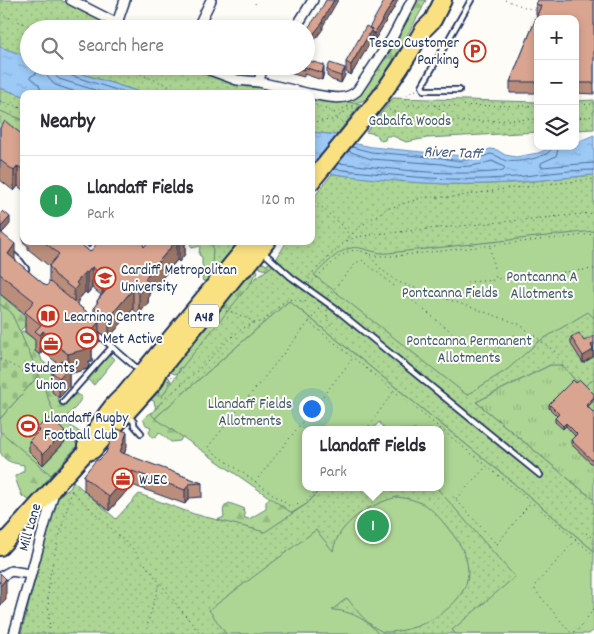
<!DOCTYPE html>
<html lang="en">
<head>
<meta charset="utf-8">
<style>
	:root { --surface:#fff; --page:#f7f7f7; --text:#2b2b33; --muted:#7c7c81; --line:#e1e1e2; --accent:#c8321e }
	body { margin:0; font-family:Dekko,sans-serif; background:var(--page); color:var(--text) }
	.controls { position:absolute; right:15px; top:15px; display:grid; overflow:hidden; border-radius:10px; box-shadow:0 2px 8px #0003 }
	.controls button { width:45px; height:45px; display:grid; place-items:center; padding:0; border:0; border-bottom:1px solid var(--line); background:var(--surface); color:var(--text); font:25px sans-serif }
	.you { position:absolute; left:311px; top:408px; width:18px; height:18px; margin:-12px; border:4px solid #fff; border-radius:50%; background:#1a73e8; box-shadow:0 0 0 8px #1a73e833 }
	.badge { display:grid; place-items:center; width:32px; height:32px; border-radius:50%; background:var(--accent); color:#fff; font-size:16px; font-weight:700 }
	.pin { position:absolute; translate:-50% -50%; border:2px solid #fff; box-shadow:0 1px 5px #0006 }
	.popup { position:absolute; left:302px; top:426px; width:142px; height:65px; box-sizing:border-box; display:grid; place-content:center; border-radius:10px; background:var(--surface); filter:drop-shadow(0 1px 4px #0005); font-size:16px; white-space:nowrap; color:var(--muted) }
	.popup b { font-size:19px; color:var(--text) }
	.popup::after { content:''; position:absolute; left:50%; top:100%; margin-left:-10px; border:10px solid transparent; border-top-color:var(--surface) }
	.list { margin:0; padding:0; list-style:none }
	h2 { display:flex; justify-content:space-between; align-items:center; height:65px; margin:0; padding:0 20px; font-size:21px }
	h2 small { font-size:16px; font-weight:400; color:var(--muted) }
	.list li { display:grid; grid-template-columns:32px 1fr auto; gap:15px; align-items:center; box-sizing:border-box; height:90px; padding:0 20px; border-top:1px solid var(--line) }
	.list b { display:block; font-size:19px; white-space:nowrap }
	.list p { margin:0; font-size:16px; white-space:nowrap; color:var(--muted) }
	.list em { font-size:16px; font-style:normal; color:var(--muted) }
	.icon { flex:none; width:28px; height:28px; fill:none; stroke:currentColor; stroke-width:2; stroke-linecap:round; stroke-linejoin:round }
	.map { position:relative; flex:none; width:594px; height:634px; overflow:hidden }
	.search { position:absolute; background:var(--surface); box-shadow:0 2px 8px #0003; left:20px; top:20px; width:295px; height:55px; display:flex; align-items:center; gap:12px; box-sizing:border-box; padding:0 18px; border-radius:28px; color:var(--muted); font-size:19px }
	.panel { position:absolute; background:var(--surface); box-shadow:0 2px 8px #0003; left:20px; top:90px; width:295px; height:155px; border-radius:10px }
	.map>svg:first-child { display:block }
</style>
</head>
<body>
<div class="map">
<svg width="594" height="634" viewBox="0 0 594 634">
	<defs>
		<pattern id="grass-tufts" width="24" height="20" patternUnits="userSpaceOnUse" patternTransform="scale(1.25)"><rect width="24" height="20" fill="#add694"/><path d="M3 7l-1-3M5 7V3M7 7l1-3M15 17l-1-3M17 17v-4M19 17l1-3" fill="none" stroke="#94b882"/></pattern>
		<pattern id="forest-firs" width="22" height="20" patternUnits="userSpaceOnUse" patternTransform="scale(1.25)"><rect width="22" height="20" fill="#add694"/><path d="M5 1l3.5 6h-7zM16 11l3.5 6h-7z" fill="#94b882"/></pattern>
		<pattern id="cemetery-stones" width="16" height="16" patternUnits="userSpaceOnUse" patternTransform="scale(1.25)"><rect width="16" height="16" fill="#add694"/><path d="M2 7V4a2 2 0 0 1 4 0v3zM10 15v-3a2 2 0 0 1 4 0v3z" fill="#94b882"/></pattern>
		<pattern id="park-dots" width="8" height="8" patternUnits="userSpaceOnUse" patternTransform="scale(1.25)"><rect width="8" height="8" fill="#add694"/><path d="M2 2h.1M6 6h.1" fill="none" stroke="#94b882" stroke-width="1.8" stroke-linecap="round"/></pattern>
		<pattern id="water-ripples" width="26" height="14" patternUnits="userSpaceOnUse" patternTransform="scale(1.25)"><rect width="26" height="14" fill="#9cc9f6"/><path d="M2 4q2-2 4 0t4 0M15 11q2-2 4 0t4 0" fill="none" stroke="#86add5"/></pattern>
	</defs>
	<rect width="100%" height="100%" fill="#fdfcf7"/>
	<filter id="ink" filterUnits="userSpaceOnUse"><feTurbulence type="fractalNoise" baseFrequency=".02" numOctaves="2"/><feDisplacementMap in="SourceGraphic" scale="10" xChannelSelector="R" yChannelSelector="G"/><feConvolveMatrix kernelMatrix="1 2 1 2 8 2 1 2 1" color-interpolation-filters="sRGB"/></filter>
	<g filter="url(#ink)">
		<!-- grass -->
		<path fill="url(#grass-tufts)" stroke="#648279" d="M 109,355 L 115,359 L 94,385 L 88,380 L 88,377 L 106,356 Z
			M 557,364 L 562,365 L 576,381 L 577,380 L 583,387 L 594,379 L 594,500 L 476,402 L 550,365 Z"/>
		<!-- forest -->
		<path fill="url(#forest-firs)" stroke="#648279" d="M 413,0 L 426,0 L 422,9 L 375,92 C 360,107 355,99 338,107 L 327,95 L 351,93 L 382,61 L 386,59 Z
			M 3,105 L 24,108 L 24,149 L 0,139 L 0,114 Z
			M 189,241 L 246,241 L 232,252 L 231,250 L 212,282 L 203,281 L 202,278 L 203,277 L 201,272 L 204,269 L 202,264 L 202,257 L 199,255 L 200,246 L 192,248 Z
			M 275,261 L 276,262 L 180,441 L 171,442 L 159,432 L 156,437 L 152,437 L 149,432 L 151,427 L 146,425 L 143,419 L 148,414 L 156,410 L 154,401 L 148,399 L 165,376 L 168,376 L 171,381 L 165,392 L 166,393 L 183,368 L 180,367 L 178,373 L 175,374 L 170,372 L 169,369 L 254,266 L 258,271 L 257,274 L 252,279 L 253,281 L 266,276 L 266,270 L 260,268 L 259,263 L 264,263 L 265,265 Z
			M 0,294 L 26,317 L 25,326 L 19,332 L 0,306 Z
			M 22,331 L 25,332 L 39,343 L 36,352 L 40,355 L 42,361 L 52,368 L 59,403 L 63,404 L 67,402 L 72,393 L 75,392 L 82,397 L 76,407 L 65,418 C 67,426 77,429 83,435 L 79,443 L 75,446 L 69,444 L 29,391 L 29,383 L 20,335 Z
			M 0,384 L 14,401 L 10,410 L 12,436 L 10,440 C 18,445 31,453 37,462 C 40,466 40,468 45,471 L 48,469 L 54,469 L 56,477 L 31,501 L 22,496 C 20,491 15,479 15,476 L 24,471 L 24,465 C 13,463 4,462 0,451 Z
			M 318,487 L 349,487 L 290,531 L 175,555 L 217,520 L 224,517 C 223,511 222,507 229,503 L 243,508 L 245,518 L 249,519 L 266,509 L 266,502 L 271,496 Z"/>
		<!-- cemetery -->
		<path fill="url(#cemetery-stones)" stroke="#648279" d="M 0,304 L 11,312 L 39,375 L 0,419 Z"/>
		<!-- park -->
		<path fill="url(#park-dots)" stroke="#648279" d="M 0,0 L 61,0 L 118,29 L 29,29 L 29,57 L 0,47 Z
			M 57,66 L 190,66 L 237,84 L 250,87 L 261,87 L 294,94 L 146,94 Z
			M 0,88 L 24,96 L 24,120 L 0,111 Z
			M 311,97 L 361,104 L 336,135 L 311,132 Z
			M 393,98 L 538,102 L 538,132 L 427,138 L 406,142 L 393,136 L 386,136 L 385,140 L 381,141 L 376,134 L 366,132 Z
			M 594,100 L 594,129 L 575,130 L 575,101 Z
			M 332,174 C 383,179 436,186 488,184 C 523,183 559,178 594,175 L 594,379 L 583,387 L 577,381 L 576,381 L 562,365 L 550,365 L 476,402 L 594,500 L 594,551 L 505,476 L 289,301 L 155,418 L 151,414 L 163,400 L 161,398 L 183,366 L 254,279 L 271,267 L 277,258 L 287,241 L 311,241 L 311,201 Z
			M 213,241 L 240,241 L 212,277 Z
			M 73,481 L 116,519 L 139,494 L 194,514 L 265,532 L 308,503 L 322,487 L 438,487 L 566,634 L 21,634 L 55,504 L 63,491 L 67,491 L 71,487 Z"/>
		<!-- garden -->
		<path fill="#add694" stroke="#648279" d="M 594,231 L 594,318 L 588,312 L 538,342 L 508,369 L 467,395 L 314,275 C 326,265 342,244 360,248 C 370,250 378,254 388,253 Z
			M 289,301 L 505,476 L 594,551 L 594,630 L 589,634 L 456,634 L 452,630 L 515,577 L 436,487 L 440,487 L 440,430 L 385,430 L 379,422 L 372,430 L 306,430 L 306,487 L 322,487 L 308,503 L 292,513 L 155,418 Z
			M 39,375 L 55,416 L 51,421 L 78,445 L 51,475 L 0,431 L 0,419 Z
			M 397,497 C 423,500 431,507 447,527 C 458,541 467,552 468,571 C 469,606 417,634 383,632 C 367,625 357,611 347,598 L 332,610 C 348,610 369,620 378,634 L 226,634 L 209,610 L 316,530 L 333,551 C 338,522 371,504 397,497 Z"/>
		<!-- water -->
		<path fill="url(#water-ripples)" stroke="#688bb9" d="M 0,47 L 29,57 L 29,66 L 57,66 L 146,94 L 24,94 L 24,96 L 0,88 Z
			M 311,132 L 336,135 L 357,144 L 372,147 L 462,156 L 471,153 L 478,154 L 490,149 L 497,150 L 505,155 L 516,157 L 538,153 L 555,146 L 575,146 L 575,143 L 594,135 L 594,175 C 559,178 523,183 487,184 C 429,186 369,179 311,171 Z"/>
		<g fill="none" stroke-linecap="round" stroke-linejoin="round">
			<!-- shore -->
			<path stroke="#4f6d9b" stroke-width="1" d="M 52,66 L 54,74 L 59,79 L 108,94
				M 59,66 L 59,71 L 63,73 L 129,94
				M 42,94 L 39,85 L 30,77 L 43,69 L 49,79 L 55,85 L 82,94
				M 559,146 L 556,156 L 541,163 L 541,167 L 594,163
				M 352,147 L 371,152 L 443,158 C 459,163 475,159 491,154 C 497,155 501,159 506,161 C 517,163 551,158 553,146
				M 338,163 C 393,169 449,177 503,171 L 505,169 L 504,167 L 492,161 C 476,166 459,169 442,164 L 371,159 L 348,151
				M 334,169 C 384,174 436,181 487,179 C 523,178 558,170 594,170"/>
			<!-- lane casing -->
			<g stroke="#1b2f5e" stroke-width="8">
				<path id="lane" d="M 459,90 L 424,90 L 422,86 L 471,0
					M 263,252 L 291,277 L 337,310 L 540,475
					M 11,253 L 20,261 L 26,269
					M 96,333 L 139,370
					M 63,402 L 112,347
					M 129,416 L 134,422 L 134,425 L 141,433"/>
			</g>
			<!-- street casing -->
			<g stroke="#1b2f5e" stroke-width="12">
				<path id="street" d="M 71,0 L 128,29
					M 117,23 L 125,0
					M 197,29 L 211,0
					M 295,29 L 313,0
					M 199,66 L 237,80 L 259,82 L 310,94
					M 259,82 L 261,73 L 265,66
					M 311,94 C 328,97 344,102 357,91 L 392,38 L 412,0
					M 0,577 L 11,571 L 30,574
					M 14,634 L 54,492"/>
			</g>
			<!-- highway casing -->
			<g stroke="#1b2f5e" stroke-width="20">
				<path id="highway" d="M 311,182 L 380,97 L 400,68 L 424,29 L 433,20 L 443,0
					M 86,446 C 98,428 107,409 124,395 L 251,241
					M 0,547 L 85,453 L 93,450 L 154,382 L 160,370 L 238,273 L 247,266 L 267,241"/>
			</g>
			<!-- path -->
			<path stroke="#1b2f5e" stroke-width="1" stroke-dasharray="1 4" stroke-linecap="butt" d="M 505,0 L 536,11
				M 255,4 L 257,0
				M 0,14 L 37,29
				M 122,66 L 187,94
				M 416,90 L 407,94 L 405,105 L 538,106
				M 0,101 L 24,109
				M 311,103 L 335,113 L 348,106 L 353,106
				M 435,105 L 454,120
				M 575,105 L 594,104
				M 389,110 C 436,127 489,120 538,119
				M 379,118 L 384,120 L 415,117
				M 575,118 L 594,116
				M 336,119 L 344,123
				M 311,122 L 332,120 L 350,109 L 357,107
				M 311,197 L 344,228 L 350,236
				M 347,241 L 356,237 L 377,234 L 594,213
				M 490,247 L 496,279 L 594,269
				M 367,253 L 382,270 L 398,282 L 519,324 L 562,357
				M 467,282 L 496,280
				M 307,283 L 310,280 L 308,277 L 346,241 L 358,228 L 386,209 L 425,197 L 454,197 L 505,189 L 594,179
				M 309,284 L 339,257 L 349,251 L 358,250 L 375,256 L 395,256 L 594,234
				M 328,296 L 356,263 L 362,260 L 485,359 L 517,333
				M 322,305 L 309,322 L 531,502 L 594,555
				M 327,310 L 327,319 L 331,326
				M 226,311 L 233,312 L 257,323 L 264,320 L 288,299 L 316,303
				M 309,322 L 208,447 L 209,449 L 291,507 L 307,501 L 319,487
				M 0,359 L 28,374
				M 168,381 L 173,375 L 175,376
				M 162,401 C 177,388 193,375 207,362 C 222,347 235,330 256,322
				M 151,413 L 161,402
				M 366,430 L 393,392
				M 255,482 L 353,358
				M 67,491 L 70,489 L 134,550 L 200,634
				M 450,493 L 500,548
				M 456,499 L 486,467
				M 586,533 L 594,539
				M 576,540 L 535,585 L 535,590 L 570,632 L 572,633 L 577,631 L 594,609
				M 497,544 L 531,502
				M 50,634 L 48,596 L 50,575 L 57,544 L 72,491
				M 146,634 C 148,617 155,601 159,584"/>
			<!-- lane -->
			<use href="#lane" stroke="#fdfcf7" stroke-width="4.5"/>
			<!-- street -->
			<use href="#street" stroke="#fdfcf7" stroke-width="9"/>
			<!-- highway -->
			<use href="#highway" stroke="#f9e181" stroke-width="16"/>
		</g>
		<!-- wall -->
		<path fill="#bb8e7c" stroke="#1b2f5e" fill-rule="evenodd" d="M 594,0 L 594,94 L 575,93 L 575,19 L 538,19 L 538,93 L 510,93 L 510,82 L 537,16 L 536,15 L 536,4 Z
			M 395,6 L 374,41 L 372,39 L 351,75 L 346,72 L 346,62 L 369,28 Z
			M 289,66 L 306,66 L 324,72 L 322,80 L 304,74 L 304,77 L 289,73 Z
			M 327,69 L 345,75 L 341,83 L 332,80 L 327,76 Z
			M 0,128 L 24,136 L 24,191 L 18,186 L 14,191 L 0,180 Z
			M 0,214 L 10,224 L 2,233 L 15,260 L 46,286 L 49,283 L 49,266 L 28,249 L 28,246 L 23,242 L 24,221 L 24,241 L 77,241 L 90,252 L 144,247 L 149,241 L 185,241 L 185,254 L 179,262 L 177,260 L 149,294 L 148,303 L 139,314 L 133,309 L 109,338 L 104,334 L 104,336 L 99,331 L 99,342 L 92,350 L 92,362 L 89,362 L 89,366 L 87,369 L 69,374 L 69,387 L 59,398 L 52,392 L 52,372 L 57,366 L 57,363 L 43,351 L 40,355 L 35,351 L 35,340 L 25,332 L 25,314 L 0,294 ZM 92,288 L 101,295 L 97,301 L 97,304 L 94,307 L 94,318 L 78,305 L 78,300 L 85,292 L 87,294 Z
			M 81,241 L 95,241 L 89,248 Z
			M 571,337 L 584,341 L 593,351 L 593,357 L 583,363 L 571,344 Z
			M 576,383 L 594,394 L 594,400 L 587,407 L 594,413 L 594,466 L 571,444 L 571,440 L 575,436 L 566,426 L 563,429 L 555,422 L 555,418 L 557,416 L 549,408 L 549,404 Z
			M 38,428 L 65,442 L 43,465 L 29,451 L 29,441 L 38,432 Z
			M 127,446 L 124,454 L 202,483 L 202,497 L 189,498 L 185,504 L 132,485 L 109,511 L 84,491 L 84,475 L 99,460 Z"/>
		<!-- shaded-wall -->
		<path fill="#997465" stroke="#1b2f5e" d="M 334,0 L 338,0 L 323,26 L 323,29 L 314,41 L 314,45 L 306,54 L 306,47 Z
			M 394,0 L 398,0 L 395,6 L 374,41 L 374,34 Z
			M 372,29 L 372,40 L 351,75 L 351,65 Z
			M 324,65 L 324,72 L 322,80 L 322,73 Z
			M 345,68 L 345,75 L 341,83 L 341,76 Z
			M 18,166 L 18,186 L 14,191 L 14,171 Z
			M 10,217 L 10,224 L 1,234 L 1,227 Z
			M 89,241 L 95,241 L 89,248 Z
			M 176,241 L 177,241 L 177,260 L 149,294 L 148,303 L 139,314 L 139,294 L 145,279 L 149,273 Z
			M 179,241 L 185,241 L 185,254 L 179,262 Z
			M 15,244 L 15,264 L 8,254 Z
			M 92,267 L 92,288 L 87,294 L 87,273 Z
			M 85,272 L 85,292 L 78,300 L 78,305 L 74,311 L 74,290 L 76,283 Z
			M 104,273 L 104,293 L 102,296 L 102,275 Z
			M 133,289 L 133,309 L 109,338 L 109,318 Z
			M 99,322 L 99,342 L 92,350 L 92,362 L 89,362 L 89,366 L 87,369 L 69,374 L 69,387 L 59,398 L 59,378 L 68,368 L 68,354 L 86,337 Z
			M 43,331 L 43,351 L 40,355 L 40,335 Z
			M 594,343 L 593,357 L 583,363 L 583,356 L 591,345 Z
			M 594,397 L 594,400 L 586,409 L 586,405 Z
			M 566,423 L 566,426 L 563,429 L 563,426 Z
			M 65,432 L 65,442 L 43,465 L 43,454 Z
			M 127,432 L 127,446 L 120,466 L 120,452 Z
			M 132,471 L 132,485 L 109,511 L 109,497 Z
			M 189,484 L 189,498 L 185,504 L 185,490 Z
			M 6,579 L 6,600 L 0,606 L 0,586 Z"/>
		<!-- building -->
		<path fill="#daa590" stroke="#1b2f5e" d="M 326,0 L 334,0 L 322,21 L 323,22 L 312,36 L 314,38 L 306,47 L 306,32 L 309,29 L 308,28 L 319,13 Z
			M 385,0 L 394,0 L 374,34 L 372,32 L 372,29 L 369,28 Z
			M 538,0 L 594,0 L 594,83 L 575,83 L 575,19 L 538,19 L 538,82 L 510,82 L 541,6 L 536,4 Z
			M 366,26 L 372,29 L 351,65 L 346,62 Z
			M 306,60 L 324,65 L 322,73 L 304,67 L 304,70 L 291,66 L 306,66 Z
			M 330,63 L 345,68 L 341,76 L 332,73 L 327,69 Z
			M 5,121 L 24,136 L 24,171 L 18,166 L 14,171 L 0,160 L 0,128 Z
			M 3,211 L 10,217 L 1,227 L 0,214 Z
			M 0,232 L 15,244 L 8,254 L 46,286 L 50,282 L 99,322 L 86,337 L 92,342 L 85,343 L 89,346 L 87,349 L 68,354 L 57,346 L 59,345 L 43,331 L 40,335 L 35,331 L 41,325 L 25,312 L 34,301 L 0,274 Z
			M 43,241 L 77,241 L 90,252 L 99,241 L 142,241 L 144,247 L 149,241 L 176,241 L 149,273 L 145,279 L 148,282 L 139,294 L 133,289 L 109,318 L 104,314 L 104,315 L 94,307 L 98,302 L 97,301 L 114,281 L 104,273 L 102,275 L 92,267 L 87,273 L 85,272 L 76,283 L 78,285 L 74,290 L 56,276 L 49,266 L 59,254 Z
			M 579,333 L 584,341 L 594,336 L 594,343 L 591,345 L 593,350 L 583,356 L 571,337 Z
			M 62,361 L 69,367 L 59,378 L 52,372 Z
			M 573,380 L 576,383 L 580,380 L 594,394 L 594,397 L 586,405 L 594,413 L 594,462 L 571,440 L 577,434 L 566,423 L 563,426 L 555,418 L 559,414 L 549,404 Z
			M 50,418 L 65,432 L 43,454 L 29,441 L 40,430 L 38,428 L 45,420 L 47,422 Z
			M 115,428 L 127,432 L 120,452 L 202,483 L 189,484 L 185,490 L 132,471 L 109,497 L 84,477 L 84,475 L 96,460 L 99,460 L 106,453 Z
			M 0,573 L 6,579 L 0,586 Z"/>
	</g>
	<!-- icons -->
	<defs>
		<g id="parking-ring" transform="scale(1.125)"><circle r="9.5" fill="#fdfcf7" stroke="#c8321e" stroke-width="1.5"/><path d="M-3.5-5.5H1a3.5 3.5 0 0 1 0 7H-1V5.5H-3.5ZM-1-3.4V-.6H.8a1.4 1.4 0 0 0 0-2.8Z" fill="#c8321e"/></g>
		<g id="university-ring" transform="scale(1.125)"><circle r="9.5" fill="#fdfcf7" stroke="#c8321e" stroke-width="1.5"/><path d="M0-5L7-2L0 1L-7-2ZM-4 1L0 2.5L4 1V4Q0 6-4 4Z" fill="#c8321e"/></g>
		<g id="library-ring" transform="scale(1.125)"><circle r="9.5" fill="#fdfcf7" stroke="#c8321e" stroke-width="1.5"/><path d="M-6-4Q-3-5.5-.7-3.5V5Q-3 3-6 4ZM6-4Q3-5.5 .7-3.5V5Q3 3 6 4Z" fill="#c8321e"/></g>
		<g id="stadium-ring" transform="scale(1.125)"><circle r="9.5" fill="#fdfcf7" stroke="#c8321e" stroke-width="1.5"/><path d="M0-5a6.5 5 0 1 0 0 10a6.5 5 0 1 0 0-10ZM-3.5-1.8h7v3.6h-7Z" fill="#c8321e"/></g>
		<g id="office-ring" transform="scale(1.125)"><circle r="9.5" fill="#fdfcf7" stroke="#c8321e" stroke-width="1.5"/><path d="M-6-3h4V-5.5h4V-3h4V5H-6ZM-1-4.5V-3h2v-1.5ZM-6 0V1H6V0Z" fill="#c8321e"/></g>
	</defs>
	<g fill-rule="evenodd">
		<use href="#parking-ring" x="475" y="51"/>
		<use href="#university-ring" x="105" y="278"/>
		<use href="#library-ring" x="48" y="316"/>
		<use href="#stadium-ring" x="87" y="338"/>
		<use href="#office-ring" x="51" y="344"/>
		<use href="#stadium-ring" x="28" y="426"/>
		<use href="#office-ring" x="123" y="479"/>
	</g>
	<g text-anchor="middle" stroke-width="4" stroke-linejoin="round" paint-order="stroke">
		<!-- shield labels -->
		<rect fill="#fdfcf7" stroke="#5f6c8c" stroke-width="1" x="189" y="304.5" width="30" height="23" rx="4"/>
		<g font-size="14" font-weight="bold" fill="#1b2f5e">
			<text x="204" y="321">A48</text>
		</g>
		<!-- poi labels -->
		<g font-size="15" fill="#1b2f5e" stroke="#fdfcf7" text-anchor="start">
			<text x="459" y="47" text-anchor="end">Tesco Customer<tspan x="459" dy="17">Parking</tspan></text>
			<text x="121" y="274">Cardiff Metropolitan<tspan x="121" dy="17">University</tspan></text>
			<text x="64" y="321">Learning Centre</text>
			<text x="103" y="343">Met Active</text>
			<text x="51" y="372" text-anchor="middle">Students’<tspan x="51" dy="17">Union</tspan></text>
			<text x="44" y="422">Llandaff Rugby<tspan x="44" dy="17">Football Club</tspan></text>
			<text x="139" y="484">WJEC</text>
		</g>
		<!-- park labels -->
		<g font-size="15" fill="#40596c" stroke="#fdfcf7">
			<text x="410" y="125">Gabalfa Woods</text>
			<text x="542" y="281">Pontcanna A<tspan x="542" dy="17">Allotments</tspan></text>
			<text x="450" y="297">Pontcanna Fields</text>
			<text x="469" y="345">Pontcanna Permanent<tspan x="469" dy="17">Allotments</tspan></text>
			<text x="250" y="408">Llandaff Fields<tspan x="250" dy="17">Allotments</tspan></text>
		</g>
		<!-- street labels -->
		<g font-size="15" fill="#1b2f5e" stroke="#fdfcf7">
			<text transform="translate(29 527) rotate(-74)" y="5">Mill Lane</text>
		</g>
		<!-- water labels -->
		<g font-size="16" font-style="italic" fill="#3b5684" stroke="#fdfcf7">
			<text transform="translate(453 151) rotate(2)" y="6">River Taff</text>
		</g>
	</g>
</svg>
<div class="controls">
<button>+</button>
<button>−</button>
<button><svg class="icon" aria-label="layers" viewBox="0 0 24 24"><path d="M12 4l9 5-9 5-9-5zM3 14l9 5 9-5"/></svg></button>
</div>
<div class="you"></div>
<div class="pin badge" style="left:373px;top:526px;background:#2e9e5b">1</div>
<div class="popup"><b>Llandaff Fields</b>Park</div>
<div class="search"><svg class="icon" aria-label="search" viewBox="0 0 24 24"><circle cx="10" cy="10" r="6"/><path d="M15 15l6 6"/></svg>Search here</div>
<section class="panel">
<h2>Nearby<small></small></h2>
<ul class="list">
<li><span class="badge" style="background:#2e9e5b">1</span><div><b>Llandaff Fields</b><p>Park</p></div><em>120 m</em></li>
</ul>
</section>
</div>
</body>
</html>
